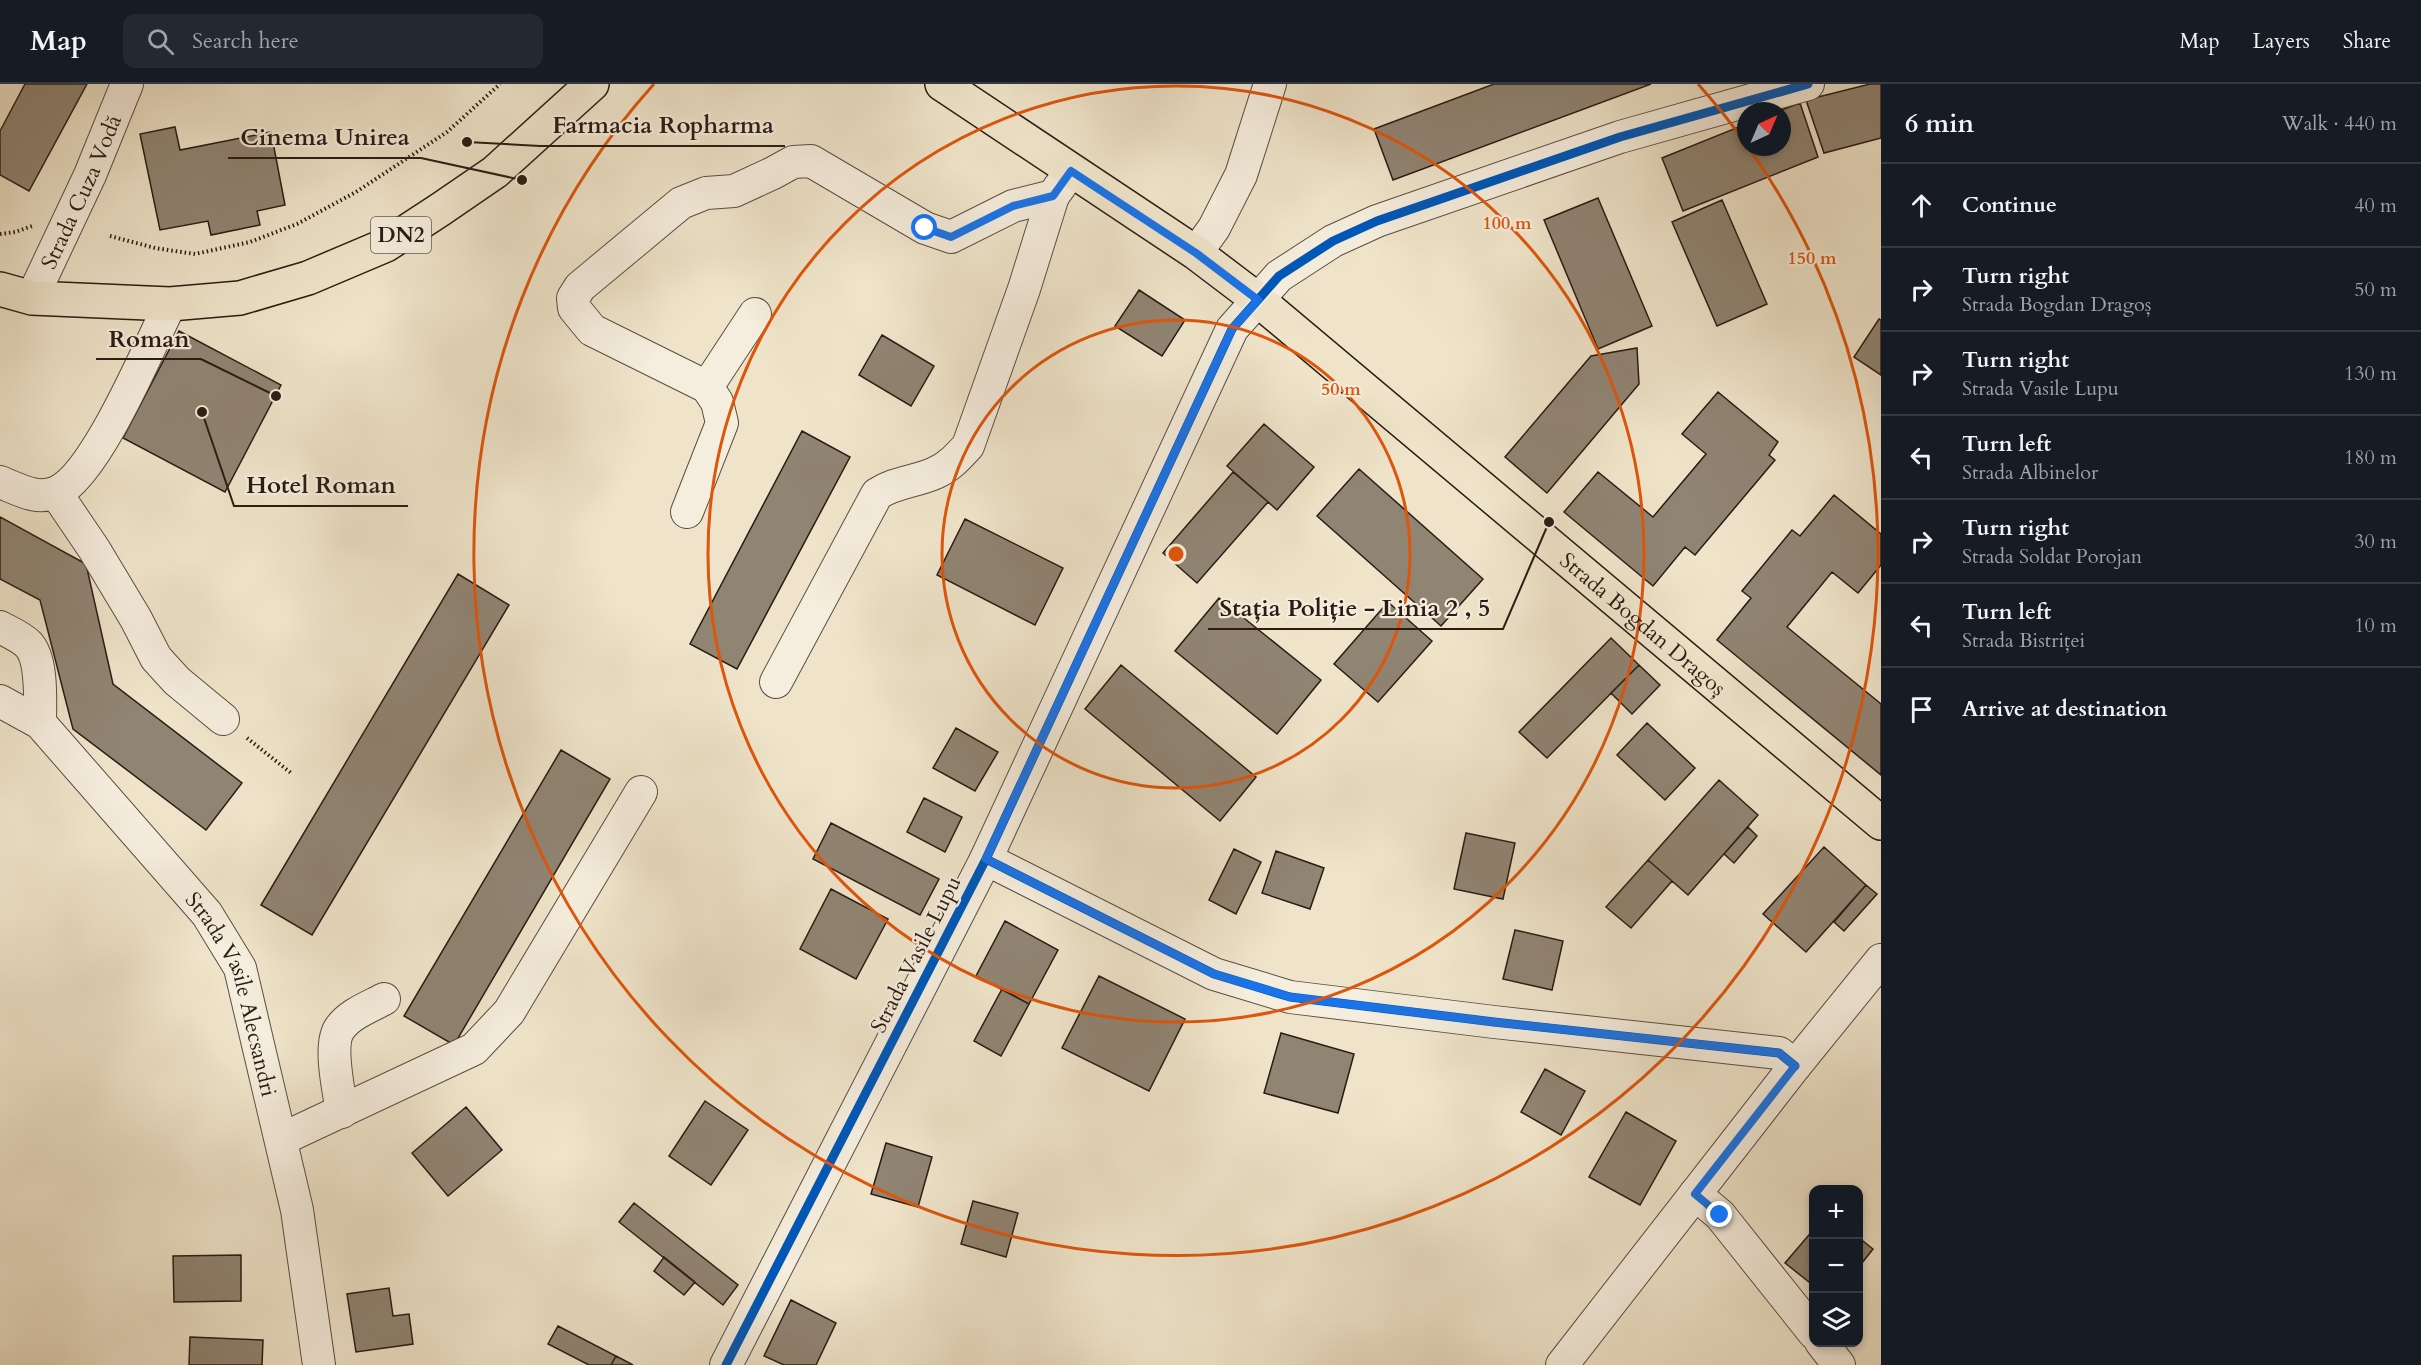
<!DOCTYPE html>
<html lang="en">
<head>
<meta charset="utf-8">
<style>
	:root { --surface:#171b24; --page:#242831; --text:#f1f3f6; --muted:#9ea1a6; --line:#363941 }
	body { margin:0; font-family:Cardo,serif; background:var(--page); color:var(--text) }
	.controls { position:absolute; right:18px; bottom:18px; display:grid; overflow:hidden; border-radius:12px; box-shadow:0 3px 9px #0003 }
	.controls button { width:54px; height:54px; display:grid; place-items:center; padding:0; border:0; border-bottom:2px solid var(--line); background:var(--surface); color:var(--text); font:30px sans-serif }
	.compass { position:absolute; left:1737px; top:18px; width:54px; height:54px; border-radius:50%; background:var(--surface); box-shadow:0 3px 9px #0003; rotate:44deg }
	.stop { position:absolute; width:18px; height:18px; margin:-14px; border:4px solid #1a73e8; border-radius:50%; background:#fff }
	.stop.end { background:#1a73e8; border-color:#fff; box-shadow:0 2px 6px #0008 }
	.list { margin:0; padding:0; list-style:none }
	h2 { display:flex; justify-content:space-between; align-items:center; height:78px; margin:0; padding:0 24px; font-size:26px }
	h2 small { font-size:20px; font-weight:400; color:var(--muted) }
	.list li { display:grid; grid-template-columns:39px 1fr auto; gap:18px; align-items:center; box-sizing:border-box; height:84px; padding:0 24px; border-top:2px solid var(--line) }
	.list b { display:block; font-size:22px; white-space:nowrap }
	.list p { margin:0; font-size:20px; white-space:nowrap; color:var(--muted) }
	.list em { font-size:20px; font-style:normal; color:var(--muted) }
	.icon { flex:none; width:33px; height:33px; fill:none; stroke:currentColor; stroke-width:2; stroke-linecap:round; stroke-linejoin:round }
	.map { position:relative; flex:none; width:1881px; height:1281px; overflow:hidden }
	header { display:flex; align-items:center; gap:36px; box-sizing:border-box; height:84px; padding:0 30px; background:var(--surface); border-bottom:2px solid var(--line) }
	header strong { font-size:28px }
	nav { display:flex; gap:33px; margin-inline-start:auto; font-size:21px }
	.search { width:420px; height:54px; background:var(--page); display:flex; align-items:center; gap:15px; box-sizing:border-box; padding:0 21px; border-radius:12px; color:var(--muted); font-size:22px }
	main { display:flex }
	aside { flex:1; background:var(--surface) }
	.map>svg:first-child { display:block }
</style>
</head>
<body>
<header>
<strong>Map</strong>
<div class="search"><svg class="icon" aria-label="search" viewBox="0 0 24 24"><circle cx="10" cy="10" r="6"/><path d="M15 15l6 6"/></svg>Search here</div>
<nav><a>Map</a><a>Layers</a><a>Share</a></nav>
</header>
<main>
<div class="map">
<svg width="1881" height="1281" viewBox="0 0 1881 1281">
	<rect width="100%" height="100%" fill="#efe4ca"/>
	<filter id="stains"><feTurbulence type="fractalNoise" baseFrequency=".00333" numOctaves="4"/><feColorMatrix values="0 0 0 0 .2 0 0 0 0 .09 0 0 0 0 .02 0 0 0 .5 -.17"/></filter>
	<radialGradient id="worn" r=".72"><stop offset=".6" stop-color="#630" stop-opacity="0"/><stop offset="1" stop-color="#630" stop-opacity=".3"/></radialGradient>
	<!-- building -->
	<path fill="#908473" stroke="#291c14" stroke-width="1.5" d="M 25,0 L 87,0 L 29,107 L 0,91 L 0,47 Z
		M 1494,0 L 1651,0 L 1393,96 L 1374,45 Z
		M 1870,0 L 1881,0 L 1881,54 L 1824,69 L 1806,16 Z
		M 1800,19 L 1818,73 L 1683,127 L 1662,74 L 1746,40 L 1746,63 L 1782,63 L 1782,27 L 1779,27 Z
		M 175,43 L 180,66 L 271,48 L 285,121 L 257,127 L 260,141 L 211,151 L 208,137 L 160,146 L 140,50 Z
		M 1598,114 L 1652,242 L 1598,265 L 1544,136 Z
		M 1722,116 L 1767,220 L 1717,242 L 1672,138 Z
		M 1139,206 L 1185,236 L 1162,272 L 1115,242 Z
		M 1879,235 L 1881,236 L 1881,291 L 1854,273 Z
		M 179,247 L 281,301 L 225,408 L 123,354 Z
		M 882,251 L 934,282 L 911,322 L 859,291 Z
		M 1637,264 L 1639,300 L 1547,409 L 1505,373 L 1591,272 Z
		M 1718,308 L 1778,358 L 1769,371 L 1775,376 L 1695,471 L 1685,463 L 1653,502 L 1564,428 L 1598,388 L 1653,433 L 1706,370 L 1682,350 Z
		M 1264,340 L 1314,383 L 1277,426 L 1227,382 Z
		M 802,347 L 850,373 L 737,585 L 690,560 Z
		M 1359,385 L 1483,495 L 1441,542 L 1317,432 Z
		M 1233,388 L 1268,418 L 1197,499 L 1163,469 Z
		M 1834,411 L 1881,450 L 1881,481 L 1858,509 L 1832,488 L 1787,543 L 1881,620 L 1881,691 L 1717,556 L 1751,514 L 1742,507 L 1792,446 L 1800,452 Z
		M 0,433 L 86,480 L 113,600 L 242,699 L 206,746 L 73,645 L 40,516 L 0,495 Z
		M 965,435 L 1063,484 L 1035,541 L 937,491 Z
		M 458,490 L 509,521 L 312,851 L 261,821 Z
		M 1219,514 L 1321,596 L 1277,650 L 1175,567 Z
		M 1388,518 L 1432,557 L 1378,618 L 1334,580 Z
		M 1611,554 L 1639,581 L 1547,674 L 1519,648 Z
		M 1121,581 L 1256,693 L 1220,737 L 1085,625 Z
		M 1639,581 L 1660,601 L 1632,630 L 1611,609 Z
		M 1647,639 L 1695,684 L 1665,716 L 1617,671 Z
		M 956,644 L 998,668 L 975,707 L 933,684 Z
		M 561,666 L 610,695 L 454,961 L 404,932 Z
		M 1719,696 L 1758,731 L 1688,811 L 1648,776 Z
		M 924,714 L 962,733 L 945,768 L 907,748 Z
		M 831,739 L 939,795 L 920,831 L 813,775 Z
		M 1748,743 L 1757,752 L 1734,779 L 1724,770 Z
		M 1466,749 L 1515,759 L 1503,815 L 1454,805 Z
		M 1824,763 L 1866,801 L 1806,868 L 1763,830 Z
		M 1234,765 L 1261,778 L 1236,830 L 1209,816 Z
		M 1276,767 L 1324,784 L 1310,825 L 1262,809 Z
		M 1648,776 L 1672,797 L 1631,844 L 1606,823 Z
		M 1866,801 L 1877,810 L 1844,847 L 1834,838 Z
		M 831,805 L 888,835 L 856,895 L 800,865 Z
		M 1005,837 L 1058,866 L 1029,920 L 976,892 Z
		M 1515,846 L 1563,857 L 1552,906 L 1503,895 Z
		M 1099,892 L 1185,935 L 1149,1007 L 1062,964 Z
		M 1002,905 L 1029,920 L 1001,972 L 974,957 Z
		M 1281,949 L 1354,970 L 1338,1029 L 1264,1009 Z
		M 1545,985 L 1585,1007 L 1561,1051 L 1521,1028 Z
		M 705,1017 L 748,1046 L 711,1101 L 669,1072 Z
		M 466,1023 L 502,1066 L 448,1112 L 412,1069 Z
		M 1626,1028 L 1676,1057 L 1640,1121 L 1589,1093 Z
		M 886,1059 L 932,1073 L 918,1123 L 871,1110 Z
		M 973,1117 L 1018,1129 L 1006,1173 L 961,1160 Z
		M 634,1119 L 738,1201 L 723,1221 L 619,1138 Z
		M 1814,1145 L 1814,1202 L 1785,1179 Z
		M 1858,1153 L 1873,1165 L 1858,1184 Z
		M 241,1171 L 241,1217 L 174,1218 L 173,1172 Z
		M 664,1173 L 695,1198 L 684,1211 L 654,1187 Z
		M 389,1204 L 393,1232 L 409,1230 L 413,1260 L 356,1268 L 347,1210 Z
		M 791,1216 L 836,1239 L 816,1281 L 784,1281 L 764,1272 Z
		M 558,1242 L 616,1272 L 611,1281 L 589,1281 L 548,1260 Z
		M 190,1253 L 263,1256 L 262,1281 L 189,1281 Z
		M 616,1272 L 633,1281 L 611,1281 Z"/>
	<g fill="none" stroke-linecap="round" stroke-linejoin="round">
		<!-- minor casing -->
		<g stroke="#5a4e42" stroke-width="34">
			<g id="minor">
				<path d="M 1196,169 L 1214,144 L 1241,91 L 1270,0"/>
				<path id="s1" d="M 32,214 L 90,91 L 127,0"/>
				<path d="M 707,303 L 755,230"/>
				<path d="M 0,398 C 18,405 37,417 57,408 C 96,391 150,261 170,220"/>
				<path d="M 56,409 L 94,465 L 136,535 L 156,574 L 177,597 L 223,635"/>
				<path d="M 687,428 L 722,339 L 717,318 L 707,303 L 592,246 L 574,224 L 573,214 L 580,203 L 681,119 L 706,109 L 734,107 L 773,89 L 793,78 L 811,77 L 925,144 L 951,153 L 1013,122 L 1053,112 L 1071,87"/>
				<path d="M 0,543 C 9,548 21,553 28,560 C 43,575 40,619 40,639"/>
				<path d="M 776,598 L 877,410 C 895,398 915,398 935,389 C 949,383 958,373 968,362 L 1024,205 L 1053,112"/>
				<path id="s2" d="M 0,617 L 40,639 L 207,830 L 240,884 L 297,1126 L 319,1281"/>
				<path d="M 986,775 L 1214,890 L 1290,913 L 1494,938 L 1779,969 L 1795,982"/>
				<path d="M 342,1028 C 339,1008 328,960 340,944 C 350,930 369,923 384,915"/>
				<path d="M 282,1055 L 474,965 L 509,928 L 641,708"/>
				<path d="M 1695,1110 L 1720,1131 L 1814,1249"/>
				<path d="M 1821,1258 L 1839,1281"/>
				<path d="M 726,1281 L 986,775 L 1232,245 L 1279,192 L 1333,157 L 1377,137 L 1620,53 L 1808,0"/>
				<path d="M 1562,1281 L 1795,982 L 1881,876"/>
			</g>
		</g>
		<!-- major casing -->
		<g stroke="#291c14" stroke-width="36">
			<g id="major">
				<path id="s3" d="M 942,0 L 1196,169 L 1258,216 L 1881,739"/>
				<path d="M 0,205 L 32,214 L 170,220 L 240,214 L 308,194 L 386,161 L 441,125 L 495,88 L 592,0"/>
			</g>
		</g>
		<!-- path -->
		<path stroke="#291c14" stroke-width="4" stroke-dasharray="1.5 3" stroke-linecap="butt" d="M 0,150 L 15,148 L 32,142
			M 110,152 L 155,164 L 195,170 L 250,158 L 297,140 L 356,108 L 447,48 L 500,0
			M 247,654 L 291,689"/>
		<!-- minor -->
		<use href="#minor" stroke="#f5eddd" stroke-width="32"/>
		<!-- major -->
		<use href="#major" stroke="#efe4ca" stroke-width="33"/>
		<!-- cycleway casing -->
		<g stroke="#f5eddd" stroke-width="13">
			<path id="cycleway" d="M 986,775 L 1214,890 L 1290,913 L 1494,938 L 1779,969 L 1795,982
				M 726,1281 L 986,775 L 1232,245 L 1279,192 L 1333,157 L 1377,137 L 1620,53 L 1808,0"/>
		</g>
		<!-- cycleway -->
		<use href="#cycleway" stroke="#0057b8" stroke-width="9"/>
	</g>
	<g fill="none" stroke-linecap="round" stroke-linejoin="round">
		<!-- route -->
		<path stroke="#1a73e8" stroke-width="8" d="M 925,144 L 951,153 L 1013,122 L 1053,112 L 1071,87 L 1196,169 L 1258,216 L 1232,245 L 986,775 L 1214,890 L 1290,913 L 1494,938 L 1779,969 L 1795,982 L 1695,1110 L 1720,1131"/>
	</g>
	<!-- distance rings -->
	<g fill="none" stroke="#de560c" stroke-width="3">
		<circle cx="1176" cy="470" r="234"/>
		<circle cx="1176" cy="470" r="468"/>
		<path d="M1698 0A702 702 0 0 1 1744 57M1751 67A702 702 0 1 1 654 0"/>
	</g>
	<g text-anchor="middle" stroke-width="4.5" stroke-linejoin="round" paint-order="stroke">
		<!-- shield labels -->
		<rect fill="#f5eddd" stroke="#665b50" stroke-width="1.5" x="371" y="133" width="60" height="36" rx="4.5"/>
		<g font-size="21" font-weight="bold" fill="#291c14">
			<text x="401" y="158">DN2</text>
		</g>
		<!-- street labels -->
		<g font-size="22" fill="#291c14" stroke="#f5eddd">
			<text dy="8" stroke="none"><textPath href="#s1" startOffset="117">Strada Cuza Vodă</textPath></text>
			<text dy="8" stroke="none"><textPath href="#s3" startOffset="886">Strada Bogdan Dragoș</textPath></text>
			<text transform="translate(915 870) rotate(-63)" y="8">Strada Vasile Lupu</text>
			<text dy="8" stroke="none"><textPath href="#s2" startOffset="384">Strada Vasile Alecsandri</textPath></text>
		</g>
	</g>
	<circle cx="1176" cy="470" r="9" fill="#de560c" stroke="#f5eddd" stroke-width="3"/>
	<g font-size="18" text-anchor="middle" font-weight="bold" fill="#de560c" stroke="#f5eddd" stroke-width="4.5" stroke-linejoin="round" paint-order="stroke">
		<text x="1507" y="145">100 m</text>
		<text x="1812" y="180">150 m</text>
		<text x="1341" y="311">50 m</text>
	</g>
	<!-- callouts -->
	<path fill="none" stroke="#291c14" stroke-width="2" d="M467 58L540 62H785M522 96L421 74H228M276 312L201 275H96M202 328L234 422H408M1549 438L1503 545H1208"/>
	<g fill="#291c14" stroke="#f5eddd" stroke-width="2">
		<circle cx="467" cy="58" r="6"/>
		<circle cx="522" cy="96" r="6"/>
		<circle cx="276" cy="312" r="6"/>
		<circle cx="202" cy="328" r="6"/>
		<circle cx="1549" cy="438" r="6"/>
	</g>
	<g font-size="24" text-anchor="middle" font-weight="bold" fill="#291c14" stroke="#f5eddd" stroke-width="4.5" stroke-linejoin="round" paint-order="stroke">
		<text x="663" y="49">Farmacia Ropharma</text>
		<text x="325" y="61">Cinema Unirea</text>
		<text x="149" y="263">Roman</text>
		<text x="321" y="409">Hotel Roman</text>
		<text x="1355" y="532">Stația Poliție - Linia 2 , 5</text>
	</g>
	<rect width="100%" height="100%" filter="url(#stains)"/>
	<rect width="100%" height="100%" fill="url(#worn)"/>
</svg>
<div class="controls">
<button>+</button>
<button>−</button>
<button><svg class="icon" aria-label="layers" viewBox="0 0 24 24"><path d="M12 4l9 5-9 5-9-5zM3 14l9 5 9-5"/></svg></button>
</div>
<svg class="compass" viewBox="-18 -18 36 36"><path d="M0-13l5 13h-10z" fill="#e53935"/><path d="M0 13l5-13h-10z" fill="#9ea1a6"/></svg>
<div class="stop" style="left:925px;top:144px"></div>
<div class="stop end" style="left:1720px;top:1131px"></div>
</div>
<aside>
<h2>6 min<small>Walk · 440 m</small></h2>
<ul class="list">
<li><svg class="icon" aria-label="ahead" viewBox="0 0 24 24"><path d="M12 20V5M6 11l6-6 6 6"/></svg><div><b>Continue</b></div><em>40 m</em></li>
<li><svg class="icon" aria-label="right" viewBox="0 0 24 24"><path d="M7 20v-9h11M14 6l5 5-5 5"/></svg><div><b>Turn right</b><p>Strada Bogdan Dragoș</p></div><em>50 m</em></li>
<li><svg class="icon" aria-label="right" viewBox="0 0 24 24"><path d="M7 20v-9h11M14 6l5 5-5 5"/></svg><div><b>Turn right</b><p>Strada Vasile Lupu</p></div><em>130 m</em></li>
<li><svg class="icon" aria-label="left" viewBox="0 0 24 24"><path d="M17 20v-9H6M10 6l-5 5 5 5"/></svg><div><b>Turn left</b><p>Strada Albinelor</p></div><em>180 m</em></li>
<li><svg class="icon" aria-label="right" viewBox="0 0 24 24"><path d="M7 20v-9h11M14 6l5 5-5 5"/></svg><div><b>Turn right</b><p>Strada Soldat Porojan</p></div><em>30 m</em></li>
<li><svg class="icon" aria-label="left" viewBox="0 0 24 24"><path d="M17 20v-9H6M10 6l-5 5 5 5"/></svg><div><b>Turn left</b><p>Strada Bistriței</p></div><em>10 m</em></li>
<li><svg class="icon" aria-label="arrive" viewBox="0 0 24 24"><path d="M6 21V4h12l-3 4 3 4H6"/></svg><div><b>Arrive at destination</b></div></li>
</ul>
</aside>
</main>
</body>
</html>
